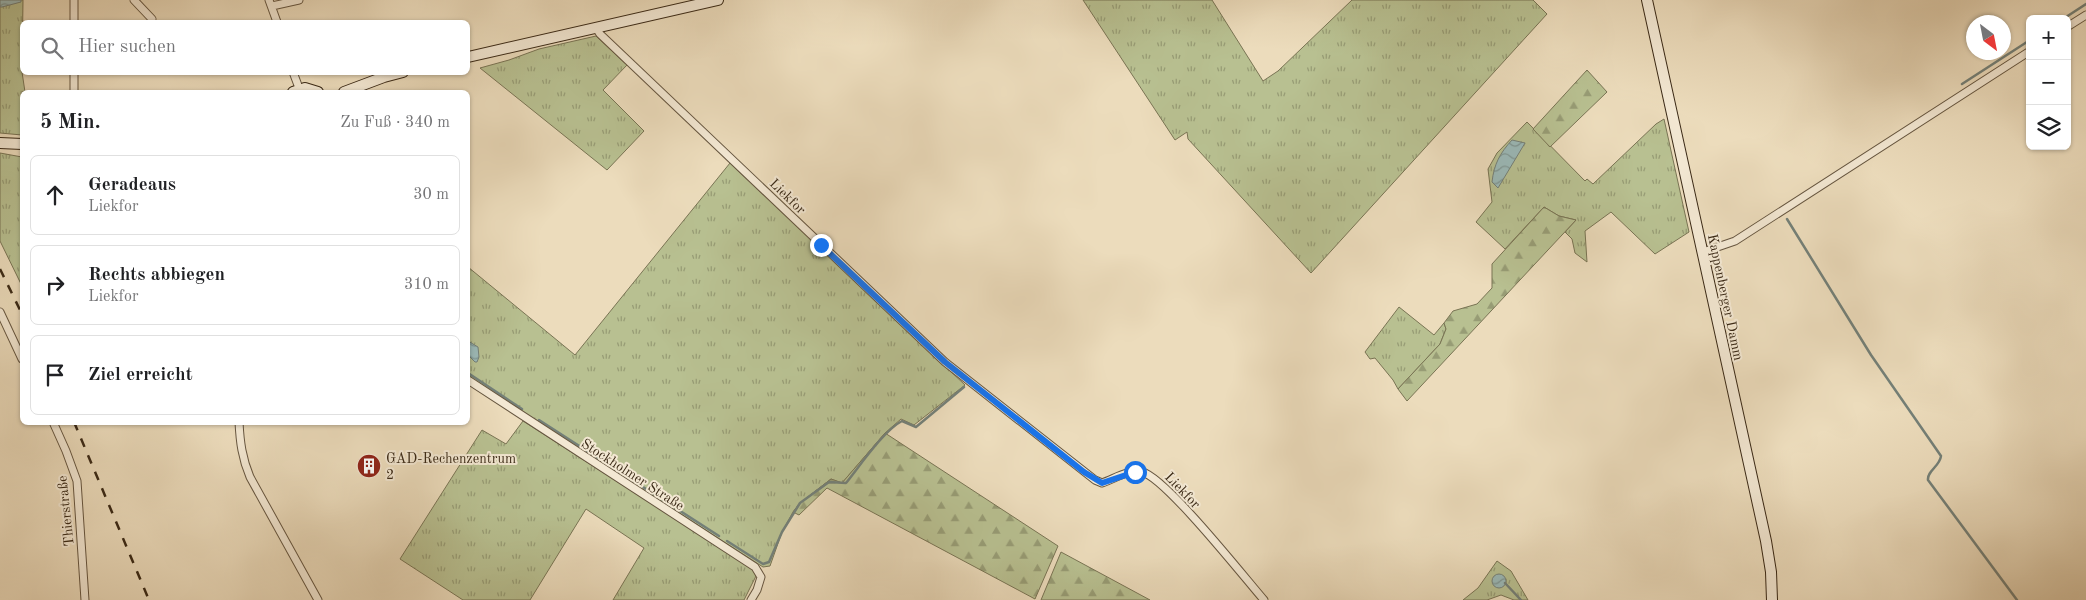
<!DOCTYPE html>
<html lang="de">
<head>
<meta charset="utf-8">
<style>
	:root { --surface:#fff; --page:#f2f2f2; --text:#202124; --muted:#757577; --line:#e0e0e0 }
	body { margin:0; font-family:"Old Standard TT",serif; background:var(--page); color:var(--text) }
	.controls { position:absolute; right:15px; top:15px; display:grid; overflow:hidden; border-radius:8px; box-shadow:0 1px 4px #0004 }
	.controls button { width:45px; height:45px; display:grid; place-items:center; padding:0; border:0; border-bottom:1px solid var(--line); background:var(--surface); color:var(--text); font:25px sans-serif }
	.compass { position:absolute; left:1966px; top:15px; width:45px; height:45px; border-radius:50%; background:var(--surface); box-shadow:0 1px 4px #0004; rotate:148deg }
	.stop { position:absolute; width:15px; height:15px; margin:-11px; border:4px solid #1a73e8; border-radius:50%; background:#fff }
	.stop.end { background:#1a73e8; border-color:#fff; box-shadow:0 1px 5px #0008 }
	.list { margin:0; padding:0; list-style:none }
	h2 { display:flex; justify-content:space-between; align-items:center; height:65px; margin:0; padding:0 20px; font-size:21px }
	h2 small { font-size:16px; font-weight:400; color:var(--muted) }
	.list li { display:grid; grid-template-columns:32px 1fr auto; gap:15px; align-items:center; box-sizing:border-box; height:80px; margin:0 10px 10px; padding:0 10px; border:1px solid var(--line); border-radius:8px }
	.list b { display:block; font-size:19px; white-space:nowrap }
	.list p { margin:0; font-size:16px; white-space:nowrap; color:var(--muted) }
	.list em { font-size:16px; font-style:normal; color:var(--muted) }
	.icon { flex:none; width:28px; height:28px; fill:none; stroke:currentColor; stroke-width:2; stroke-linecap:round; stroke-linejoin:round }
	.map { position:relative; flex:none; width:2086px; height:600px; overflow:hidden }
	.search { position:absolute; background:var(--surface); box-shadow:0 1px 4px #0004; left:20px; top:20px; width:450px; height:55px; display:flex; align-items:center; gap:12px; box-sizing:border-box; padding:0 18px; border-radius:8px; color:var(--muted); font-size:19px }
	.panel { position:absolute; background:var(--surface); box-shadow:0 1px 4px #0004; left:20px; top:90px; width:450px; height:335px; border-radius:8px }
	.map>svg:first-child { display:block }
</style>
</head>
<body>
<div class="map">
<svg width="2086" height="600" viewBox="0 0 2086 600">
	<defs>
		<pattern id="grass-tufts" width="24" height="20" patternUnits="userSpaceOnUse" patternTransform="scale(1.25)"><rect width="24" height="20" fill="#b8c091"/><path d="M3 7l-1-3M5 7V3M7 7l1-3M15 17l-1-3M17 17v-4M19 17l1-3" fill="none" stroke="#979c75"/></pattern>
		<pattern id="forest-firs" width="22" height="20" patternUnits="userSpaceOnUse" patternTransform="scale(1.25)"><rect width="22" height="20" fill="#b8c091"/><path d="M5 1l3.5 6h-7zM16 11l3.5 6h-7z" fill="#979c75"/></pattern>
		<pattern id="water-waves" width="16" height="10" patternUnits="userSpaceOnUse" patternTransform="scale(1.25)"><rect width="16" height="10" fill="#9bbab9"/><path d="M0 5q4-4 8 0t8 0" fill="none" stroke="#7f9795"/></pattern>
	</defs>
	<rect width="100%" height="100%" fill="#ecdcbc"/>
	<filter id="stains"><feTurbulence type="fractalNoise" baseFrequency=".004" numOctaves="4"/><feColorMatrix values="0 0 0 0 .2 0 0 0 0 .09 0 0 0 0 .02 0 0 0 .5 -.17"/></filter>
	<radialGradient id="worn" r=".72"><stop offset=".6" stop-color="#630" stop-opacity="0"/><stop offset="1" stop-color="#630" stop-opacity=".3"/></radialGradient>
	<!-- grass -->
	<path fill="url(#grass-tufts)" stroke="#797454" d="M 0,0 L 23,0 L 22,72 L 25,92 L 22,92 L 22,135 L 0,133 Z
		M 1083,0 L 1212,0 L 1263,81 L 1278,71 L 1352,0 L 1533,0 L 1547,14 L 1311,273 L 1188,139 L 1187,132 L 1175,140 Z
		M 596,36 L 627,65 L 603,90 L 644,131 L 607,170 L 480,68 L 509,60 L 539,49 Z
		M 1664,119 L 1689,232 L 1655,254 L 1611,212 L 1585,231 L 1587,262 L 1575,253 L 1572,239 L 1565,232 L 1576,220 L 1559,216 L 1544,207 L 1505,249 L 1476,222 L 1492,202 L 1488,169 L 1497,153 L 1527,122 L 1585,181 L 1587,179 L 1593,184 L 1656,124 Z
		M 0,153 L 22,157 L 22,286 L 0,241 Z
		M 730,163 L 965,385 L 914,425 L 901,419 L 885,433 L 842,483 L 831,479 L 800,503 L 793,512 L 782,532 L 770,566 L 763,567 L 468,377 L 468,267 L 575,355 Z
		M 1399,307 L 1434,335 L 1444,323 L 1446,329 L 1440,344 L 1398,389 L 1393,380 L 1375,358 L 1370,359 L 1365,352 Z
		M 523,421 L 758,572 L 744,600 L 613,600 L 644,548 L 586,509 L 530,600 L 463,600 L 400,559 L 482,430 L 506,444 Z
		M 1497,561 L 1511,571 L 1528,600 L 1514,600 L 1501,595 L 1487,600 L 1463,600 L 1478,588 Z"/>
	<!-- forest -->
	<path fill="url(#forest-firs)" stroke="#797454" d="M 1587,70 L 1607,92 L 1550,147 L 1533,129 Z
		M 1544,207 L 1559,216 L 1576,220 L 1407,401 L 1398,389 L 1440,344 L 1446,329 L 1444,323 L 1453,311 L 1477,304 L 1492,288 L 1492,264 Z
		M 885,433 L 1058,546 L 1035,599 L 827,488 L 799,515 L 793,512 L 800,503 L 831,479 L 842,483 Z
		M 1061,552 L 1150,600 L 1041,600 Z"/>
	<!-- water -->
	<path fill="url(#water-waves)" stroke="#748078" d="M 0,0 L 21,0 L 21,2 L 2,7 L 0,7 Z
		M 1512,140 L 1525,143 L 1498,188 L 1492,182 C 1494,164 1500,153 1512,140 Z
		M 468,341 L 478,347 L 479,357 L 477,362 L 475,362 L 468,355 Z
		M1492 581a7 7 0 1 1 14 0a7 7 0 1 1-14 0Z"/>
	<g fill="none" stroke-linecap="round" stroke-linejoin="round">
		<!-- stream -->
		<path stroke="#748078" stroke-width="2.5" d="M 2063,19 L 2086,4
			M 1962,84 L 2030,40
			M 1787,219 L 1871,355 L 1941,456 C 1940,466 1927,471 1928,480 L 2017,600
			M 468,373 L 522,409
			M 539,420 L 719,536
			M 727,541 L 763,564 L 769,562 L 782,532 L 800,503 L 829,482 L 846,483 C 859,467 884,430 902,421 L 916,427 L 964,387
			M 1505,583 L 1521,600"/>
		<!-- minor casing -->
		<g stroke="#665640" stroke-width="9">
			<path id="minor" d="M 134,0 L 152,19
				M 269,0 L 277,22
				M 272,6 L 299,0
				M 74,22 L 74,0
				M 2067,27 L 2086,15
				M 596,28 L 600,34 L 945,362 L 1095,480 L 1102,483 C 1114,479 1129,469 1142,472 C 1165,477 1244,577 1264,600
				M 74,72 L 74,92
				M 293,72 L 299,88
				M 1703,252 L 1735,241 L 2030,51
				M 0,312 L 22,359
				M 468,380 L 755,567 L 761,577 L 757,590 L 751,600
				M 53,422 L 66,451 L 77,481 L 85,600
				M 239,422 C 240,442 242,458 250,477 L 318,600"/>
		</g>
		<!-- secondary casing -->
		<g stroke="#3a2916" stroke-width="12">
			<path id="secondary" d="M 1647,0 L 1766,541 L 1771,572 L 1772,600
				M 468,57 L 718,0
				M 293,92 L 305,88 L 318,92
				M 344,92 L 384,77 L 403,72
				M 0,143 L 22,144"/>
		</g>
		<!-- minor -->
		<use href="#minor" stroke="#f3e8d3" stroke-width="7"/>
		<!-- secondary -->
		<use href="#secondary" stroke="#f3e8d3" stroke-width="10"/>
		<!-- rail -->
		<path stroke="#3a2916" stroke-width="2.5" stroke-dasharray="9 9" stroke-linecap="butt" d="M 0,269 L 22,314
			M 74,422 L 149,600"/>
	</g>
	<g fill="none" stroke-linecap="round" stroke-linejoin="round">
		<!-- route -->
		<path stroke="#1a73e8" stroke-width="6" d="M 821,245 L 945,362 L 1084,472 L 1102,483 L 1135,472"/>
	</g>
	<!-- icons -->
	<defs>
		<g id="building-disc" transform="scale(1.25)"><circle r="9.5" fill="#8f2418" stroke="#f3e8d3"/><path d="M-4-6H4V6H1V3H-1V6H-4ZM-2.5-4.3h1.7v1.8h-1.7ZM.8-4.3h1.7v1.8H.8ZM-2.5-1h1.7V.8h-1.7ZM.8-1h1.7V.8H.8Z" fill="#fff"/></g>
	</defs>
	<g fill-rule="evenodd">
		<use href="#building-disc" x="369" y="466"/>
	</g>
	<g text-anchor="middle" stroke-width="4" stroke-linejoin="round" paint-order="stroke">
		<!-- street labels -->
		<g font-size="14" fill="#3a2916" stroke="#f3e8d3">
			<text transform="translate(788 196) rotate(44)" y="5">Liekfor</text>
			<text transform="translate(1726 297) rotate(78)" y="5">Kappenberger Damm</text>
			<text transform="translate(633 474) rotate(33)" y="5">Stockholmer Straße</text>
			<text transform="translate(1183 490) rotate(46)" y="5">Liekfor</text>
			<text transform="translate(65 511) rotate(-96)" y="5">Thierstraße</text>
		</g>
		<!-- poi labels -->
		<g font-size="14" fill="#3a2916" stroke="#f3e8d3" text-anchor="start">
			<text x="386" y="463">GAD-Rechenzentrum<tspan x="386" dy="16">2</tspan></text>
		</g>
	</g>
	<rect width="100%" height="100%" filter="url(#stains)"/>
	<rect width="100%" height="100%" fill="url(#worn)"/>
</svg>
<div class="controls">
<button>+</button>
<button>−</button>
<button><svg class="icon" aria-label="layers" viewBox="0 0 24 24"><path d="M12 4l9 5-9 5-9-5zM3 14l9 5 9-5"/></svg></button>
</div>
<svg class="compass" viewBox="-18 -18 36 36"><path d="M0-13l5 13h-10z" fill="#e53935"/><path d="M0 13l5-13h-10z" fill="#757577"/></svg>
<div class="stop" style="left:1135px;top:472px"></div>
<div class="stop end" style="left:821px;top:245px"></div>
<div class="search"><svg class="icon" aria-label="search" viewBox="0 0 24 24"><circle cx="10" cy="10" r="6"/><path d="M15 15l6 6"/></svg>Hier suchen</div>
<section class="panel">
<h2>5 Min.<small>Zu Fuß · 340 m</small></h2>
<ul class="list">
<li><svg class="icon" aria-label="ahead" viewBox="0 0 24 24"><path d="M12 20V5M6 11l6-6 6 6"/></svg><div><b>Geradeaus</b><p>Liekfor</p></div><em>30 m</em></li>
<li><svg class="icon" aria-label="right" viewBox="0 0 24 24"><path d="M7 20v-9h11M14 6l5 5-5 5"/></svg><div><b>Rechts abbiegen</b><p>Liekfor</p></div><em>310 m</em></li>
<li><svg class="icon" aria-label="arrive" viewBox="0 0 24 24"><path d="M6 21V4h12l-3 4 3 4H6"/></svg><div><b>Ziel erreicht</b></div></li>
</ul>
</section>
</div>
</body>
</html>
